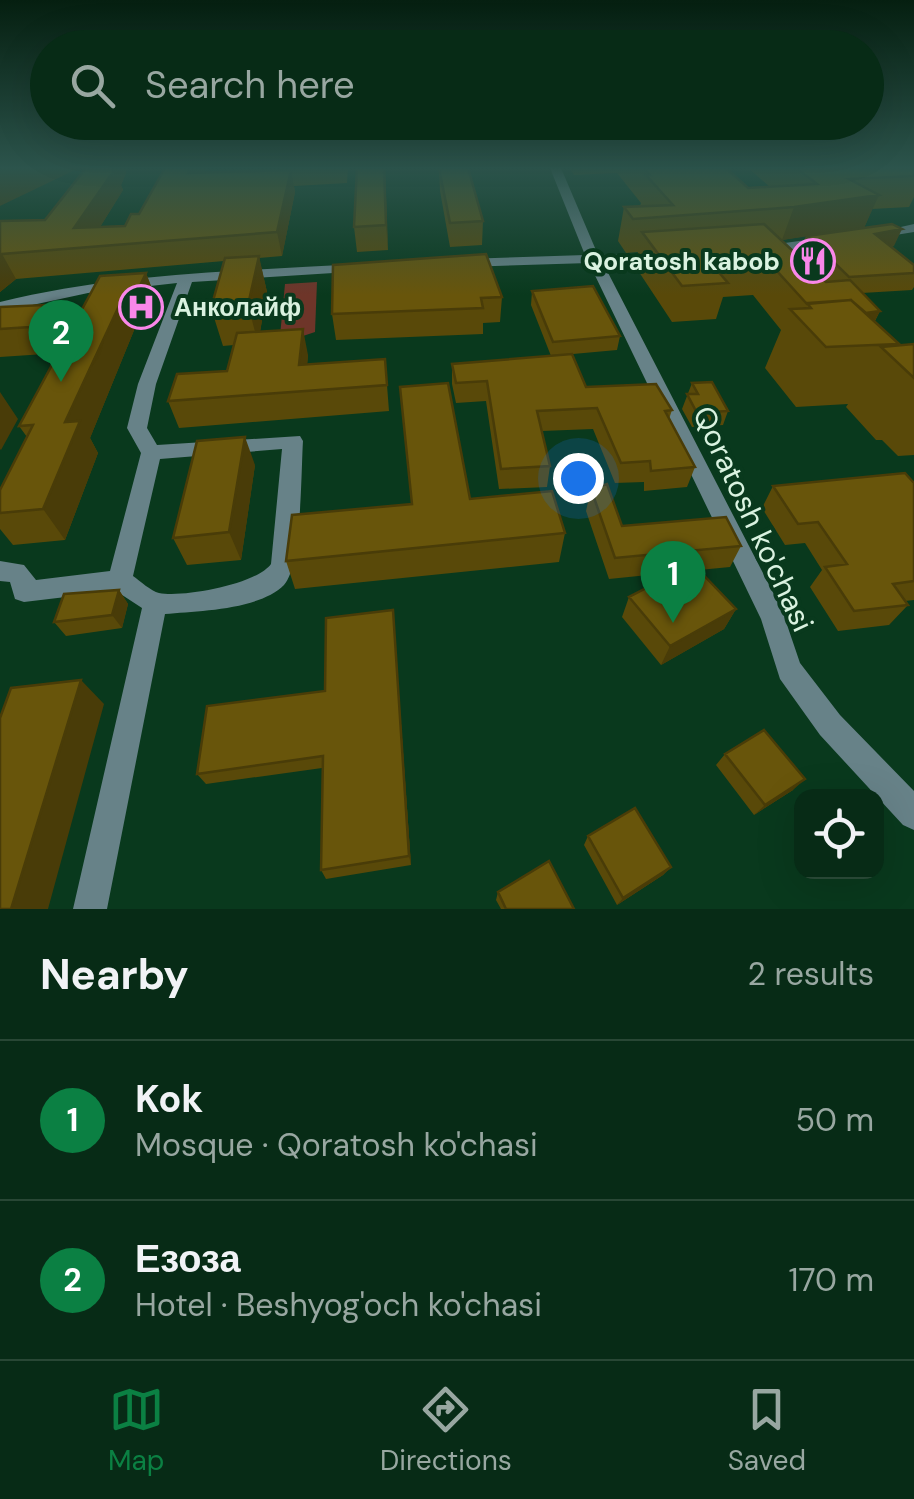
<!DOCTYPE html>
<html lang="en">
<head>
<meta charset="utf-8">
<style>
	:root { --surface:#072b16; --page:#10331f; --text:#f1f3f6; --muted:#98a7a1; --line:#284735; --accent:#0b8043 }
	body { margin:0; font-family:"DM Sans",sans-serif; background:var(--page); color:var(--text) }
	.controls { position:absolute; right:30px; bottom:30px; display:grid; overflow:hidden; border-radius:20px; box-shadow:0 10px 40px #0002 }
	.controls button { width:90px; height:90px; display:grid; place-items:center; padding:0; border:0; border-bottom:2px solid var(--line); background:var(--surface); color:var(--text); font:50px sans-serif }
	.you { position:absolute; left:578px; top:478px; width:35px; height:35px; margin:-25px; border:8px solid #fff; border-radius:50%; background:#1a73e8; box-shadow:0 0 0 15px #1a73e833 }
	.badge { display:grid; place-items:center; width:65px; height:65px; border-radius:50%; background:var(--accent); color:#fff; font-size:32px; font-weight:700 }
	.pin { position:absolute; translate:-50% -82px; filter:drop-shadow(0 2px 5px #0008) }
	.pin::after { content:''; position:absolute; top:52px; width:35px; height:30px; background:inherit; clip-path:polygon(0 0,100% 0,50% 100%) }
	.list { margin:0; padding:0; list-style:none }
	h2 { display:flex; justify-content:space-between; align-items:center; height:130px; margin:0; padding:0 40px; font-size:42px }
	h2 small { font-size:32px; font-weight:400; color:var(--muted) }
	.list li { display:grid; grid-template-columns:65px 1fr auto; gap:30px; align-items:center; box-sizing:border-box; height:160px; padding:0 40px; border-top:2px solid var(--line) }
	.list b { display:block; font-size:38px; white-space:nowrap }
	.list p { margin:0; font-size:32px; white-space:nowrap; color:var(--muted) }
	.list em { font-size:32px; font-style:normal; color:var(--muted) }
	.icon { flex:none; width:55px; height:55px; fill:none; stroke:currentColor; stroke-width:2; stroke-linecap:round; stroke-linejoin:round }
	.map { position:relative; flex:none; width:914px; height:909px; overflow:hidden }
	.search { position:absolute; background:var(--surface); box-shadow:0 10px 40px #0002; left:30px; right:30px; top:30px; height:110px; display:flex; align-items:center; gap:25px; box-sizing:border-box; padding:0 35px; border-radius:55px; color:var(--muted); font-size:38px }
	.sheet { height:450px; background:var(--surface) }
	nav { display:flex; justify-content:space-around; align-items:center; box-sizing:border-box; height:140px; border-top:2px solid var(--line); background:var(--surface); font-size:28px; color:var(--muted) }
	nav a { display:grid; justify-items:center; gap:5px }
	nav .on { color:var(--accent) }
	.map>svg:first-child { display:block }
</style>
</head>
<body>
<div class="map">
<svg width="914" height="909" viewBox="0 0 914 909">
	<rect width="100%" height="100%" fill="#09391d"/>
	<!-- green -->
	<path fill="#6e3529" d="M 317,282 L 315,332 L 297,338 L 280,336 L 285,284 Z"/>
	<g fill="none" stroke-linecap="round" stroke-linejoin="round">
		<!-- street -->
		<path fill="#678288" fill-rule="evenodd" d="M 550,168 L 561,168 L 598,255 L 664,253 L 671,257 L 664,261 L 603,263 L 782,610 L 800,663 L 840,715 L 914,791 L 914,830 L 903,825 L 820,735 L 780,679 L 761,619 L 589,263 L 464,267 L 457,263 L 464,259 L 585,255 Z
			M 914,224 L 914,232 L 877,238 L 870,234 Z
			M 828,237 L 833,238 L 833,244 L 763,254 L 756,250 L 763,246 Z
			M 360,264 L 367,268 L 365,271 L 192,282 L 156,384 L 147,428 L 157,445 L 300,436 L 303,441 C 301,471 302,566 284,585 C 259,610 199,611 165,614 L 107,909 L 73,909 L 142,608 L 116,591 L 24,602 L 15,599 L 10,582 L 0,581 L 0,561 L 24,565 L 36,580 L 110,571 L 141,453 L 127,428 L 138,384 L 177,283 L 88,293 L 0,312 L 0,302 C 119,273 239,271 360,264 ZM 282,449 L 271,564 C 257,584 183,598 159,593 C 151,591 140,581 133,576 L 160,459 Z"/>
	</g>
	<!-- wall -->
	<path fill="#594909" fill-rule="evenodd" d="M 86,168 L 125,168 L 126,173 L 121,185 L 123,190 L 100,227 L 125,226 L 139,214 L 204,173 L 282,170 L 281,168 L 348,168 L 347,183 L 294,186 L 295,192 L 282,256 L 259,258 L 267,292 L 260,332 L 308,355 L 307,365 L 385,359 L 389,411 L 179,428 L 168,401 L 227,371 L 234,345 L 223,346 L 211,308 L 224,261 L 16,279 L 0,292 L 0,221 L 45,220 Z
		M 357,168 L 385,168 L 388,250 L 357,252 L 354,227 Z
		M 439,168 L 483,221 L 482,245 L 450,247 L 440,191 Z
		M 569,168 L 726,168 L 748,188 L 770,187 L 748,168 L 914,169 L 914,197 L 909,207 L 872,209 L 864,228 L 894,246 L 891,247 L 914,265 L 914,287 L 912,290 L 862,293 L 880,311 L 875,321 L 898,345 L 914,344 L 914,455 L 898,456 L 882,440 L 876,440 L 846,407 L 848,404 L 796,407 L 765,368 L 781,330 L 753,295 L 723,297 L 716,319 L 672,322 L 635,266 L 638,252 L 626,253 L 618,241 L 624,207 L 640,206 L 641,203 L 617,173 L 574,175 ZM 806,236 L 800,253 L 828,282 L 782,240 Z
		M 146,273 L 157,302 L 149,322 L 137,323 L 90,438 L 98,453 L 65,540 L 13,545 L 0,529 L 0,490 L 27,437 L 19,426 L 100,276 Z
		M 532,291 L 620,336 L 617,350 L 551,356 L 531,305 Z
		M 502,297 L 500,322 L 483,323 L 483,334 L 336,340 L 332,314 Z
		M 0,307 L 59,332 L 45,354 L 0,357 Z
		M 452,364 L 586,387 L 672,410 L 669,419 L 695,467 L 687,487 L 644,491 L 644,482 L 615,483 L 593,429 L 542,431 L 550,466 L 547,487 L 499,489 L 486,401 L 456,403 L 452,384 Z
		M 692,383 L 728,411 L 723,425 L 692,427 L 682,409 Z
		M 255,465 L 241,560 L 187,565 L 173,538 Z
		M 914,483 L 914,600 L 905,601 L 908,605 L 889,625 L 838,631 L 810,587 L 822,570 L 805,543 L 785,545 L 762,508 L 773,486 Z
		M 591,489 L 622,526 L 741,546 L 730,567 L 699,570 L 736,609 L 724,629 L 661,665 L 622,617 L 629,597 L 678,572 L 609,579 L 586,511 Z
		M 470,499 L 565,533 L 559,562 L 295,589 L 286,561 Z
		M 119,590 L 128,604 L 122,628 L 66,636 L 54,622 Z
		M 394,624 L 411,865 L 326,879 L 321,870 L 322,768 L 206,784 L 197,774 L 325,691 Z
		M 725,754 L 793,790 L 754,815 L 716,765 Z
		M 588,836 L 671,867 L 663,875 L 617,905 L 584,845 Z
		M 498,892 L 574,909 L 501,909 L 496,900 Z"/>
	<!-- shaded-wall -->
	<path fill="#493c08" d="M 3,168 L 79,168 L 0,206 L 0,170 Z
		M 111,168 L 125,168 L 126,173 L 121,185 L 123,190 L 87,248 L 74,228 Z
		M 190,168 L 206,168 L 194,195 L 188,173 Z
		M 384,168 L 385,173 L 388,250 L 386,225 Z
		M 291,170 L 295,192 L 282,256 L 277,232 Z
		M 879,195 L 864,228 L 782,240 L 794,207 Z
		M 902,229 L 894,246 L 867,251 L 875,234 Z
		M 2,254 L 16,279 L 0,292 L 0,256 Z
		M 259,256 L 267,292 L 258,343 L 248,305 Z
		M 146,273 L 157,302 L 149,322 L 137,292 Z
		M 125,293 L 137,323 L 90,438 L 98,453 L 65,540 L 43,509 L 65,422 Z
		M 44,305 L 59,332 L 45,354 L 30,327 Z
		M 880,311 L 862,345 L 820,319 Z
		M 303,329 L 308,355 L 305,391 L 299,365 Z
		M 0,392 L 18,419 L 1,450 L 0,449 Z
		M 245,437 L 255,465 L 241,560 L 229,532 Z
		M 119,590 L 128,604 L 122,628 L 112,615 Z
		M 736,609 L 724,629 L 661,665 L 670,646 Z
		M 393,610 L 394,624 L 411,865 L 409,856 Z
		M 81,680 L 104,704 L 48,909 L 11,909 Z
		M 805,779 L 793,790 L 754,815 L 765,805 Z
		M 671,867 L 663,875 L 617,905 L 623,898 Z"/>
	<!-- building -->
	<path fill="#68550b" stroke="#493c08" stroke-width="2.5" d="M 86,168 L 115,169 L 74,228 L 125,226 L 131,214 L 139,214 L 165,168 L 190,168 L 188,173 L 291,170 L 277,232 L 2,254 L 0,256 L 0,221 L 45,220 Z
		M 357,168 L 384,168 L 386,225 L 354,227 Z
		M 439,168 L 468,168 L 483,221 L 450,223 Z
		M 644,168 L 726,168 L 748,188 L 817,184 L 796,168 L 913,168 L 914,176 L 849,179 L 879,195 L 794,207 L 633,219 L 624,207 L 673,205 L 646,175 L 650,175 Z
		M 764,224 L 826,282 L 850,280 L 880,311 L 866,313 L 851,300 L 807,304 L 766,259 L 711,263 L 728,283 L 682,286 L 642,232 Z
		M 892,224 L 902,229 L 875,234 L 914,265 L 914,273 L 849,277 L 807,236 Z
		M 486,254 L 502,297 L 481,298 L 483,308 L 332,314 L 333,265 Z
		M 259,256 L 248,305 L 211,308 L 225,258 Z
		M 146,273 L 137,292 L 125,293 L 65,422 L 80,421 L 43,509 L 0,513 L 0,490 L 33,425 L 19,426 L 100,276 Z
		M 593,286 L 620,336 L 553,342 L 532,291 Z
		M 851,300 L 899,344 L 826,347 L 790,309 L 811,308 L 807,303 Z
		M 44,305 L 30,327 L 0,329 L 0,307 Z
		M 303,329 L 299,365 L 385,359 L 387,385 L 168,401 L 177,374 L 227,371 L 237,333 Z
		M 914,344 L 914,378 L 881,347 Z
		M 572,354 L 586,387 L 656,384 L 672,410 L 665,411 L 695,467 L 651,471 L 650,461 L 621,463 L 597,408 L 537,411 L 550,466 L 501,469 L 487,381 L 456,383 L 452,364 Z
		M 712,382 L 728,411 L 697,413 L 687,394 L 698,394 L 692,383 Z
		M 448,383 L 470,499 L 552,491 L 565,533 L 286,561 L 292,515 L 412,504 L 400,387 Z
		M 245,437 L 229,532 L 173,538 L 197,441 Z
		M 905,473 L 914,483 L 914,581 L 893,584 L 908,605 L 854,611 L 825,567 L 847,564 L 818,522 L 798,524 L 773,486 Z
		M 607,484 L 622,526 L 726,517 L 741,546 L 615,558 L 591,489 Z
		M 693,564 L 736,609 L 670,646 L 629,597 Z
		M 119,590 L 112,615 L 54,622 L 64,594 Z
		M 393,610 L 409,856 L 321,870 L 323,756 L 197,774 L 207,706 L 325,691 L 326,618 Z
		M 81,680 L 11,909 L 0,909 L 0,718 L 11,688 Z
		M 764,730 L 805,779 L 765,805 L 725,754 Z
		M 635,808 L 671,867 L 623,898 L 588,836 Z
		M 549,861 L 574,909 L 506,909 L 498,892 Z"/>
	<!-- sky -->
	<linearGradient id="sky" x2="0" y2="1"><stop stop-color="#051f10"/><stop offset="0.57" stop-color="#2c544c"/><stop offset="1" stop-color="#2c544c" stop-opacity="0"/></linearGradient>
	<rect width="914" height="295" fill="url(#sky)"/>
	<!-- icons -->
	<defs>
		<g id="restaurant-ring" transform="scale(2.25)"><circle r="9.5" fill="#09391d" stroke="#f987e9" stroke-width="1.5"/><path d="M-5-6h1v4h1v-4h1v4h1v-4h1v5L-1.5 .5V6h-2V.5L-5-1ZM5-6V6H3V1.5H1.5Q1.5-4 5-6Z" fill="#f987e9"/></g>
		<g id="hospital-ring" transform="scale(2.25)"><circle r="9.5" fill="#09391d" stroke="#f987e9" stroke-width="1.5"/><path d="M-5-5h3v3.5h4V-5h3V5h-3V1.5h-4V5h-3Z" fill="#f987e9"/></g>
	</defs>
	<g fill-rule="evenodd">
		<use href="#restaurant-ring" x="813" y="261"/>
		<use href="#hospital-ring" x="141" y="307"/>
	</g>
	<g text-anchor="middle" stroke-width="8" stroke-linejoin="round" paint-order="stroke">
		<!-- far-poi labels -->
		<g font-size="25" font-weight="bold" fill="#daf2e0" stroke="#09391d" text-anchor="end">
			<text x="780" y="270">Qoratosh kabob</text>
			<text x="174" y="316" text-anchor="start">Анколайф</text>
		</g>
		<!-- street labels -->
		<g font-size="30" fill="#daf2e0" stroke="#09391d">
			<text transform="translate(753 519) rotate(65)" y="10">Qoratosh ko'chasi</text>
		</g>
	</g>
</svg>
<div class="controls">
<button><svg class="icon" aria-label="locate" viewBox="0 0 24 24"><circle cx="12" cy="12" r="6"/><path d="M12 2v4M12 18v4M2 12h4M18 12h4"/></svg></button>
</div>
<div class="you"></div>
<div class="pin badge" style="left:673px;top:623px">1</div>
<div class="pin badge" style="left:61px;top:382px">2</div>
<div class="search"><svg class="icon" aria-label="search" viewBox="0 0 24 24"><circle cx="10" cy="10" r="6"/><path d="M15 15l6 6"/></svg>Search here</div>
</div>
<section class="sheet">
<h2>Nearby<small>2 results</small></h2>
<ul class="list">
<li><span class="badge">1</span><div><b>Kok</b><p>Mosque · Qoratosh ko'chasi</p></div><em>50 m</em></li>
<li><span class="badge">2</span><div><b>Езоза</b><p>Hotel · Beshyog'och ko'chasi</p></div><em>170 m</em></li>
</ul>
</section>
<nav>
<a class="on"><svg class="icon" aria-label="map" viewBox="0 0 24 24"><path d="M3 6l6-2 6 2 6-2v14l-6 2-6-2-6 2zM9 4v14M15 6v14"/></svg>Map</a>
<a><svg class="icon" aria-label="directions" viewBox="0 0 24 24"><path d="M12 3l9 9-9 9-9-9zM9 14v-3h6M13 9l2 2-2 2"/></svg>Directions</a>
<a><svg class="icon" aria-label="saved" viewBox="0 0 24 24"><path d="M7 4h10v16l-5-4-5 4z"/></svg>Saved</a>
</nav>
</body>
</html>
